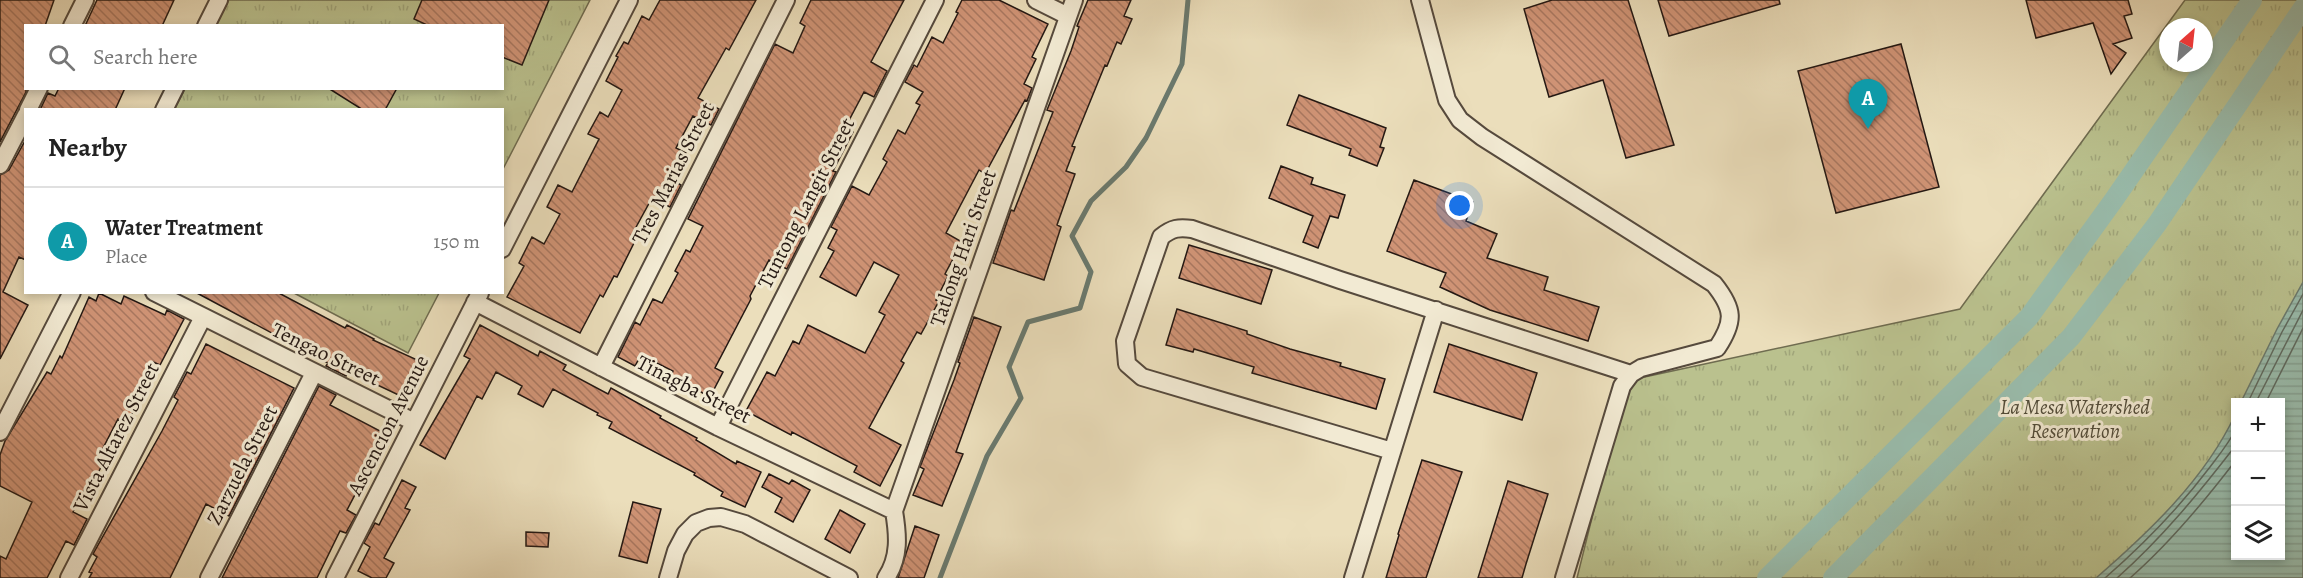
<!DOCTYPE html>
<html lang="en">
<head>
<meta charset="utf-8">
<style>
	:root { --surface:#fff; --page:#f6f6f6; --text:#222; --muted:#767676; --line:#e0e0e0; --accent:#8f2418 }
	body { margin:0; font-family:Alegreya,serif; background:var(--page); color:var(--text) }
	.controls { position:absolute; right:18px; bottom:18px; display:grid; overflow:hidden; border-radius:0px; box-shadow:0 3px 9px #0003 }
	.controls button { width:54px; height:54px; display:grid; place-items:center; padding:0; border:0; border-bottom:2px solid var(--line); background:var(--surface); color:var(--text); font:30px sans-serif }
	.compass { position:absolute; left:2159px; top:18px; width:54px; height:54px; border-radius:50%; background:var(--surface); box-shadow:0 3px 9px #0003; rotate:27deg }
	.you { position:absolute; left:1460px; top:206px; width:21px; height:21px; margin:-15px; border:4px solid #fff; border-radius:50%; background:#1a73e8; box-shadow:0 0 0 9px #1a73e833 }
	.badge { display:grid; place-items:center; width:39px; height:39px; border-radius:50%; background:var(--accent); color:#fff; font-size:20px; font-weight:700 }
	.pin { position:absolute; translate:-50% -50px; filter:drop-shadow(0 2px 3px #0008) }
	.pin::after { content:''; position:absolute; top:32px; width:21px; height:18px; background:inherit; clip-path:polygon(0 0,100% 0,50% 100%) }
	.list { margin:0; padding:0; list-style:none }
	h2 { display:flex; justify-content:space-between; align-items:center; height:78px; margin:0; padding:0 24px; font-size:26px }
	h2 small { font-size:20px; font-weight:400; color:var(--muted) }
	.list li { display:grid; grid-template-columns:39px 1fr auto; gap:18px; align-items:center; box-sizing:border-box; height:108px; padding:0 24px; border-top:2px solid var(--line) }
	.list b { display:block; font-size:22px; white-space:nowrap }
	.list p { margin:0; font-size:20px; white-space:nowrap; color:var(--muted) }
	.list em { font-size:20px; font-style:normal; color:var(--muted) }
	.icon { flex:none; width:33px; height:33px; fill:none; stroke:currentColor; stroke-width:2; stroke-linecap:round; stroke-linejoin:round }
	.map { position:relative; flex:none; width:2303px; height:578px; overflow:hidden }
	.search { position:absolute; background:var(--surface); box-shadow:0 3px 9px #0003; left:24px; top:24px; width:480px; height:66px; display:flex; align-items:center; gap:15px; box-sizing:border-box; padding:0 21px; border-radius:0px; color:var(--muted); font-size:22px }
	.panel { position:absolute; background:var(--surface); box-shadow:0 3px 9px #0003; left:24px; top:108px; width:480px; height:186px; border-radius:0px }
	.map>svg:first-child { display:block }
</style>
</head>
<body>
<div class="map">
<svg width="2303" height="578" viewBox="0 0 2303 578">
	<defs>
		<pattern id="park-tufts" width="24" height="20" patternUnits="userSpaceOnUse" patternTransform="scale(1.5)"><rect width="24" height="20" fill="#bac18e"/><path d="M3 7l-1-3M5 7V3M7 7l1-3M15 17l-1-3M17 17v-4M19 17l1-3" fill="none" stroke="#a0a57a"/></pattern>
		<pattern id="water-rules" width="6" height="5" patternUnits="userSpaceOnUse" patternTransform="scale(1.5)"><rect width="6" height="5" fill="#99bcac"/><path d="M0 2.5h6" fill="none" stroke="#84a193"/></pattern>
		<pattern id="building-back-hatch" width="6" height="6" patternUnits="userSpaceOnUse" patternTransform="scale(1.5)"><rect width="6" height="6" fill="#cf9375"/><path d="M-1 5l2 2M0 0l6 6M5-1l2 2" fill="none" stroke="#a8775f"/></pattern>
	</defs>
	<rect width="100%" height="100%" fill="#ebdebb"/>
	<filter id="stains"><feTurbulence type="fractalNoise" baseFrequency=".00333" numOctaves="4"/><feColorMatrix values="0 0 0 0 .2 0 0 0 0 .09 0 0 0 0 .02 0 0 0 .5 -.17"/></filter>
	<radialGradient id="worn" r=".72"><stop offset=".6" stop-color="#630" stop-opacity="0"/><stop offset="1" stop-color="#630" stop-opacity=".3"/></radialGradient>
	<!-- park -->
	<path fill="url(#park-tufts)" stroke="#6f6c50" stroke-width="1.5" fill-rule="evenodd" d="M 229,0 L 590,0 L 503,169 L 502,110 L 174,110 L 185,89 L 502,88 L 502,26 L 216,25 Z
		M 2185,0 L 2303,0 L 2303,578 L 1577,578 L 1626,381 L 1960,309 ZM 2168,27 L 2204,27 L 2204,63 L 2168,63 ZM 2236,402 L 2280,402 L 2280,556 L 2236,556 Z
		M 294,293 L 439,293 L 408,353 Z"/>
	<!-- water -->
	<path fill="url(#water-rules)" stroke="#6a7a6f" stroke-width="1.5" d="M 2303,282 L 2303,578 L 2096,578 C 2149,532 2205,479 2235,415 L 2236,556 L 2280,556 L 2280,402 L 2241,402 L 2277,329 Z"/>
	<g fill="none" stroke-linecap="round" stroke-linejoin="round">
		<!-- shore -->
		<path stroke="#5e6a60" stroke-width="1.5" d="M 2248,402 L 2282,332 L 2303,294
			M 2256,402 L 2303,310
			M 2266,402 L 2303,328
			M 2105,578 C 2144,544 2179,508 2210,467 C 2219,455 2229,443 2236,429
			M 2117,578 C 2162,538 2199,493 2236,445
			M 2130,578 C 2170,543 2204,502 2236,460"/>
		<!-- stream -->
		<path stroke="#6a7a6f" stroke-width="5" d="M 940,578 L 987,456 L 1021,398 L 1009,367 L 1028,322 L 1080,308 L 1091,272 L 1072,236 L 1091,201 L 1126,167 L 1146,138 L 1182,64 L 1188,0"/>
		<!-- canal -->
		<path stroke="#99bcac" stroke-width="20" d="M 1767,578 L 2029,317 L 2113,201 L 2252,0
			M 1833,578 L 2071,337 L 2157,224 L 2303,8"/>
	</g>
	<!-- building -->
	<path fill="url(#building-back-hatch)" stroke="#241813" stroke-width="1.5" d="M 0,0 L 54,0 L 45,26 L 26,26 L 26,92 L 0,142 Z
		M 97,0 L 174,0 L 162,26 L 85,26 Z
		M 422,0 L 549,0 L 522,65 L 502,57 L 502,26 L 429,26 L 414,19 Z
		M 660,0 L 756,0 L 729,50 L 726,48 L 698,98 L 719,109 L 711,125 L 693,116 L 676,148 L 686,153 L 672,180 L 681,185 L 670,207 L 652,198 L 635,229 L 640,231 L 617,277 L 614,276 L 603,297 L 600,295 L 580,333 L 507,297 L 524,266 L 519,263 L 532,237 L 544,244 L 560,214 L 547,207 L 558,185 L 572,192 L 599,139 L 588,134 L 600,112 L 608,117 L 622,90 L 606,81 L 618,57 L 616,56 L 624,42 L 628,44 L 642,16 L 649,20 Z
		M 811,0 L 904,0 L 871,62 L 887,71 L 874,97 L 864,92 L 845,128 L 853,132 L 833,171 L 836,172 L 787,269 L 769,260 L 750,296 L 751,299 L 715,368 L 723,372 L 710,397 L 671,376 L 673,371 L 641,355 L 635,366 L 618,357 L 635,322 L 640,325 L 653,299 L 662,303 L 678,273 L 675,271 L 686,250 L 690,252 L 703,226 L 688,219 L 775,44 L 793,53 L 805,26 L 800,23 Z
		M 962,0 L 999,0 L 1048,24 L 1032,57 L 1036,59 L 1024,84 L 1032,88 L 1027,101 L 1025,100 L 985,174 L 979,170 L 946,233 L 962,242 L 945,274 L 948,276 L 936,300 L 939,301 L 921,334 L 917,332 L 901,361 L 904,363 L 869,428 L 901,445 L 880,486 L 854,472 L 857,466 L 792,432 L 791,435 L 746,411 L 767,372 L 775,376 L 793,341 L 799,344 L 808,325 L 865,353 L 885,315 L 879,312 L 899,275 L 874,262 L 856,296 L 820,277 L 834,251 L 828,248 L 837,230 L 831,227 L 852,186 L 869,195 L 887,162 L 883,159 L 898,130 L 905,134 L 920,105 L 916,103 L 923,92 L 905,82 L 914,65 L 917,67 L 932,37 L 943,43 L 958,13 L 956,12 Z
		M 1088,0 L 1131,0 L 1124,16 L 1132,19 L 1121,44 L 1117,42 L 1107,66 L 1105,65 L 1072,146 L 1075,147 L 1066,171 L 1075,174 L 1057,225 L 1061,227 L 1044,280 L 993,263 L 1011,210 L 1014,211 L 1053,112 L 1047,110 L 1071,51 L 1079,27 L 1077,26 Z
		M 1552,0 L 1628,0 L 1674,145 L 1626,158 L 1603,80 L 1549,97 L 1524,9 Z
		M 1658,0 L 1779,0 L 1780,4 L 1669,36 Z
		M 2026,0 L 2128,0 L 2132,14 L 2124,16 L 2132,38 L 2113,44 L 2126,53 L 2111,74 L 2093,23 L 2036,38 Z
		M 1901,44 L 1939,187 L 1836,213 L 1798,71 Z
		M 59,88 L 125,88 L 115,110 L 40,110 L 48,93 L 55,96 Z
		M 328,88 L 397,88 L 385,110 L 363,110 Z
		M 1299,95 L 1386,128 L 1380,147 L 1384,148 L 1377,166 L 1349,155 L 1351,149 L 1287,125 Z
		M 26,139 L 26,260 L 19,257 L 3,292 L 28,305 L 0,359 L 0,175 L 9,170 Z
		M 1281,166 L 1313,178 L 1311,184 L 1345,195 L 1338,218 L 1330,216 L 1318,248 L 1303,242 L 1313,216 L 1269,198 Z
		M 1414,180 L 1473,202 L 1466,221 L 1497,234 L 1487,258 L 1548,277 L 1544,290 L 1599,307 L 1588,341 L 1490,310 L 1440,287 L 1446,273 L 1387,251 Z
		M 1189,245 L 1272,270 L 1261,304 L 1179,278 Z
		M 195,292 L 277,292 L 345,328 L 347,325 L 374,339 L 373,340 L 424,363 L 407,399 L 348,371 L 346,376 L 326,366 L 328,363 Z
		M 99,293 L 121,304 L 124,296 L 165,315 L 167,310 L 184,319 L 160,365 L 153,362 L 136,397 L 139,399 L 127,424 L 118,419 L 100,454 L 106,457 L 95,479 L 91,477 L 73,512 L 87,519 L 74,545 L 66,541 L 47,578 L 0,578 L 0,556 L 6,559 L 32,502 L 0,486 L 0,455 L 5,441 L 47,372 L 51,374 L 60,356 L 62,358 L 89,297 L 96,301 Z
		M 1177,309 L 1247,331 L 1247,334 L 1290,349 L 1341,363 L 1340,366 L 1385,379 L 1376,409 L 1252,373 L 1254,367 L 1194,349 L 1193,352 L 1166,345 Z
		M 974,317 L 1001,327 L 956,452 L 963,454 L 942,506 L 913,495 L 924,469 L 920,467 L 954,380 L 960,363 L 958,362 Z
		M 480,325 L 538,356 L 540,351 L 566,365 L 563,370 L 608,394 L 611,388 L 661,416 L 660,418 L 697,438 L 696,440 L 736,464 L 737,461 L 761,472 L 745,507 L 721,496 L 723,492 L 694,475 L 695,473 L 609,428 L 612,422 L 597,415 L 598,413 L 553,389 L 543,407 L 518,394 L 522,386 L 496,372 L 482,399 L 477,396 L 445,459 L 420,445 L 470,359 L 464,356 Z
		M 206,344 L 294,388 L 229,516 L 206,504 L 170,578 L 89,578 L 92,573 L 89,572 L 97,557 L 93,554 L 162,431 L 178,400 L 174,397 L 187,372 L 191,374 Z
		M 1449,344 L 1537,373 L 1522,420 L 1434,392 Z
		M 319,386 L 336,395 L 330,405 L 382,432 L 367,461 L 369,462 L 358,484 L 360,485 L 347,510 L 356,515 L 346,533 L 340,531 L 317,578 L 222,578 Z
		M 1422,460 L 1462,472 L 1426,578 L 1386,578 L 1399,535 L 1398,534 Z
		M 769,474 L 789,484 L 792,480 L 810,490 L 793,522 L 775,512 L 782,498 L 762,487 Z
		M 402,480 L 416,487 L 405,508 L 410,510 L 384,558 L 394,563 L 386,578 L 372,578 L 358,571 L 370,547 L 364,543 L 375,523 L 379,525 Z
		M 1508,481 L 1548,494 L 1526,564 L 1522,578 L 1478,578 Z
		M 633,502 L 661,509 L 647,563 L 619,556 Z
		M 840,510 L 865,524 L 850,553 L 825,539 Z
		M 915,526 L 939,535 L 924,578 L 898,578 Z
		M 526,532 L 549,533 L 548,547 L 526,546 Z"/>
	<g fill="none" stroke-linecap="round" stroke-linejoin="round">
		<!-- minor casing -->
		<g stroke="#564a3d" stroke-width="20">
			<path id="minor" d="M 1036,0 L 1068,16
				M 1420,0 L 1447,100 L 1460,120 L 1482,137 L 1714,284 C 1734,309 1735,321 1717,348 L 1641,368 L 1631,374 L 1622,386 L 1564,578
				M 72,26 L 85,0
				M 206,26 L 219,0
				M 28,110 L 39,88
				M 164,110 L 175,88
				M 0,165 L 26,115
				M 502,249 L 629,0
				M 154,292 L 414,422
				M 475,302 L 718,427 L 894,511
				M 601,367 L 786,0
				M 718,427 L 935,0
				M 0,432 L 72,292
				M 1392,451 L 1142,377 L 1127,364 L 1125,341 L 1161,237 C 1172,228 1179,227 1192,229 L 1340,280 L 1631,374
				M 69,578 L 203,317
				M 209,578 L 314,373
				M 335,578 L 480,293
				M 668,578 L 676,551 L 685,534 L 696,523 L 709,518 L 721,517 L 745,524 L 849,578
				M 886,578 C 900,557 898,535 894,511 L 1074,0
				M 1353,578 L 1436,310"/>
		</g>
		<!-- minor -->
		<use href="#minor" stroke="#f2ead3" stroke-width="16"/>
	</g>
	<g text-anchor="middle" stroke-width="6" stroke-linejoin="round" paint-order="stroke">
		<!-- street labels -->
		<g font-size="21" fill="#241813" stroke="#f2ead3">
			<text transform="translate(673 173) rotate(-63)" y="7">Tres Marias Street</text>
			<text transform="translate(806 203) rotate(-63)" y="7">Tuntong Langit Street</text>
			<text transform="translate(963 248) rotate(-71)" y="7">Tatlong Hari Street</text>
			<text transform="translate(326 354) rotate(26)" y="7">Tengao Street</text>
			<text transform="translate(694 389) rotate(27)" y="7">Tinagba Street</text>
			<text transform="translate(388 425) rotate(-63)" y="7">Ascencion Avenue</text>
			<text transform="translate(116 437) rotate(-63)" y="7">Vista Altarez Street</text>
			<text transform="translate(242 465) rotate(-63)" y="7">Zarzuela Street</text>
		</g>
		<!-- park labels -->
		<g font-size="21" font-style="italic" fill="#514b38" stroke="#f2ead3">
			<text x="2075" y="414">La Mesa Watershed<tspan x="2075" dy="24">Reservation</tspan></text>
		</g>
	</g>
	<rect width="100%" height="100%" filter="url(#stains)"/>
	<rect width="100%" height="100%" fill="url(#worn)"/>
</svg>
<div class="controls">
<button>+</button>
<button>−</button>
<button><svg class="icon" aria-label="layers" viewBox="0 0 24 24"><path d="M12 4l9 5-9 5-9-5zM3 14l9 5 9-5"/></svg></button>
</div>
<svg class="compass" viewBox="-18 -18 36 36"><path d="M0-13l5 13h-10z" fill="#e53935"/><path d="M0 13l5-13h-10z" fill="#767676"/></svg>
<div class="you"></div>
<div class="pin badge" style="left:1868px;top:129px;background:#0f9aa8">A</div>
<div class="search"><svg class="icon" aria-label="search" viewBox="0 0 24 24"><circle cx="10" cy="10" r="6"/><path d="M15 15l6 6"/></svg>Search here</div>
<section class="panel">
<h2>Nearby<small></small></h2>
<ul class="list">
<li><span class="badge" style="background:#0f9aa8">A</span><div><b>Water Treatment</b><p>Place</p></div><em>150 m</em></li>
</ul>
</section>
</div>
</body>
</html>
